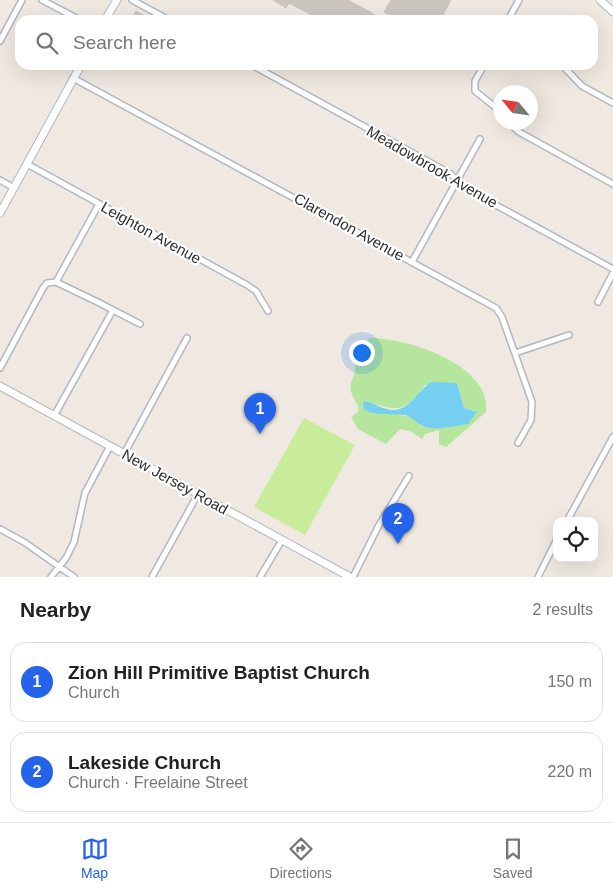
<!DOCTYPE html>
<html lang="en">
<head>
<meta charset="utf-8">
<style>
	:root { --surface:#fff; --page:#f2f2f2; --text:#222; --muted:#767676; --line:#e0e0e0; --accent:#2563eb }
	body { margin:0; font-family:Arial,sans-serif; background:var(--page); color:var(--text) }
	.controls { position:absolute; right:15px; bottom:15px; display:grid; overflow:hidden; border-radius:10px; box-shadow:0 5px 20px #0002 }
	.controls button { width:45px; height:45px; display:grid; place-items:center; padding:0; border:0; border-bottom:1px solid var(--line); background:var(--surface); color:var(--text); font:25px sans-serif }
	.compass { position:absolute; left:493px; top:85px; width:45px; height:45px; border-radius:50%; background:var(--surface); box-shadow:0 5px 20px #0002; rotate:299deg }
	.you { position:absolute; left:361px; top:352px; width:18px; height:18px; margin:-12px; border:4px solid #fff; border-radius:50%; background:#1a73e8; box-shadow:0 0 0 8px #1a73e833 }
	.badge { display:grid; place-items:center; width:32px; height:32px; border-radius:50%; background:var(--accent); color:#fff; font-size:16px; font-weight:700 }
	.pin { position:absolute; translate:-50% -41px; filter:drop-shadow(0 1px 2px #0008) }
	.pin::after { content:''; position:absolute; top:26px; width:18px; height:15px; background:inherit; clip-path:polygon(0 0,100% 0,50% 100%) }
	.list { margin:0; padding:0; list-style:none }
	h2 { display:flex; justify-content:space-between; align-items:center; height:65px; margin:0; padding:0 20px; font-size:21px }
	h2 small { font-size:16px; font-weight:400; color:var(--muted) }
	.list li { display:grid; grid-template-columns:32px 1fr auto; gap:15px; align-items:center; box-sizing:border-box; height:80px; margin:0 10px 10px; padding:0 10px; border:1px solid var(--line); border-radius:15px }
	.list b { display:block; font-size:19px; white-space:nowrap }
	.list p { margin:0; font-size:16px; white-space:nowrap; color:var(--muted) }
	.list em { font-size:16px; font-style:normal; color:var(--muted) }
	.icon { flex:none; width:28px; height:28px; fill:none; stroke:currentColor; stroke-width:2; stroke-linecap:round; stroke-linejoin:round }
	.map { position:relative; flex:none; width:613px; height:577px; overflow:hidden }
	.search { position:absolute; background:var(--surface); box-shadow:0 5px 20px #0002; left:15px; right:15px; top:15px; height:55px; display:flex; align-items:center; gap:12px; box-sizing:border-box; padding:0 18px; border-radius:15px; color:var(--muted); font-size:19px }
	.sheet { height:245px; background:var(--surface) }
	nav { display:flex; justify-content:space-around; align-items:center; box-sizing:border-box; height:70px; border-top:1px solid var(--line); background:var(--surface); font-size:14px; color:var(--muted) }
	nav a { display:grid; justify-items:center; gap:2px }
	nav .on { color:var(--accent) }
	.map>svg:first-child { display:block }
</style>
</head>
<body>
<div class="map">
<svg width="613" height="577" viewBox="0 0 613 577">
	<rect width="100%" height="100%" fill="#efe9e1"/>
	<!-- green -->
	<path fill="#b6e59e" fill-rule="evenodd" d="M 370,338 C 406,338 492,364 486,412 L 446,447 L 439,444 L 439,430 L 425,434 L 422,439 L 410,431 L 400,429 L 386,444 L 358,429 L 351,417 L 358,412 C 360,404 352,399 351,391 C 349,383 354,378 355,371 C 356,353 353,350 370,338 ZM 457,383 L 464,408 L 475,411 L 446,428 L 430,427 L 422,426 L 411,417 L 399,415 L 363,401 C 395,409 403,417 425,385 Z"/>
	<!-- pitch -->
	<path fill="#c9ec9a" d="M 304,418 L 355,445 L 305,535 L 254,507 Z"/>
	<!-- water -->
	<path fill="#75cff0" d="M 432,382 L 457,383 L 464,408 L 477,412 L 468,424 C 454,426 433,432 421,425 C 414,421 411,416 404,415 C 389,413 378,416 364,410 L 363,401 C 374,402 382,410 394,410 C 412,409 418,389 432,382 Z"/>
	<!-- building -->
	<path fill="#cbc7bf" stroke="#cbc5ba" d="M 273,0 L 348,0 L 374,14 L 371,20 L 321,20 L 316,17 L 311,20 L 307,18 L 310,14 L 289,3 L 286,8 Z
		M 391,0 L 451,0 L 440,20 L 399,20 L 384,12 Z
		M 136,11 L 153,20 L 132,20 Z"/>
	<g fill="none" stroke-linecap="round" stroke-linejoin="round">
		<!-- street casing -->
		<g stroke="#b4b7c1" stroke-width="8">
			<path id="street" d="M 42,0 L 80,20
				M 132,0 L 169,20
				M 508,20 L 519,0
				M 0,41 L 22,0
				M 252,65 L 451,174 L 461,186 L 613,269
				M 484,65 L 475,81 L 475,91 L 500,111
				M 562,65 L 582,86 L 613,103
				M 73,78 L 496,308 L 502,317 L 532,402 L 531,420 L 518,443
				M 508,122 L 519,132 L 613,184
				M 27,164 L 247,285 L 256,291 L 268,311
				M 0,180 L 14,188
				M 412,262 L 480,139
				M 56,282 C 84,295 112,309 140,324
				M 598,302 L 613,273
				M 515,353 L 569,335
				M 0,368 L 43,288 L 47,283 L 56,282 L 99,204
				M 54,416 L 113,310
				M 124,454 L 187,338
				M 567,521 L 613,437
				M 0,529 L 24,542 L 74,577
				M 51,577 L 66,558 L 74,542 L 85,493 L 110,446
				M 152,577 L 198,494
				M 260,577 L 282,540
				M 353,577 L 379,525 L 409,476
				M 538,577 L 557,539"/>
		</g>
		<!-- secondary casing -->
		<g stroke="#b4b7c1" stroke-width="9">
			<path id="secondary" d="M 600,0 L 613,12
				M 105,20 L 117,0
				M 0,213 L 81,65
				M 0,386 L 350,577"/>
		</g>
		<!-- street -->
		<use href="#street" stroke="#fff" stroke-width="5"/>
		<!-- secondary -->
		<use href="#secondary" stroke="#fff" stroke-width="7"/>
	</g>
	<g text-anchor="middle" stroke-width="4.5" stroke-linejoin="round" paint-order="stroke">
		<!-- street labels -->
		<g font-size="15" fill="#2e2e2e" stroke="#fff">
			<text transform="translate(432 167) rotate(30)" y="5">Meadowbrook Avenue</text>
			<text transform="translate(349 227) rotate(29)" y="5">Clarendon Avenue</text>
			<text transform="translate(151 233) rotate(29)" y="5">Leighton Avenue</text>
			<text transform="translate(175 482) rotate(29)" y="5">New Jersey Road</text>
		</g>
	</g>
</svg>
<div class="controls">
<button><svg class="icon" aria-label="locate" viewBox="0 0 24 24"><circle cx="12" cy="12" r="6"/><path d="M12 2v4M12 18v4M2 12h4M18 12h4"/></svg></button>
</div>
<svg class="compass" viewBox="-18 -18 36 36"><path d="M0-13l5 13h-10z" fill="#e53935"/><path d="M0 13l5-13h-10z" fill="#767676"/></svg>
<div class="you"></div>
<div class="pin badge" style="left:260px;top:434px">1</div>
<div class="pin badge" style="left:398px;top:544px">2</div>
<div class="search"><svg class="icon" aria-label="search" viewBox="0 0 24 24"><circle cx="10" cy="10" r="6"/><path d="M15 15l6 6"/></svg>Search here</div>
</div>
<section class="sheet">
<h2>Nearby<small>2 results</small></h2>
<ul class="list">
<li><span class="badge">1</span><div><b>Zion Hill Primitive Baptist Church</b><p>Church</p></div><em>150 m</em></li>
<li><span class="badge">2</span><div><b>Lakeside Church</b><p>Church · Freelaine Street</p></div><em>220 m</em></li>
</ul>
</section>
<nav>
<a class="on"><svg class="icon" aria-label="map" viewBox="0 0 24 24"><path d="M3 6l6-2 6 2 6-2v14l-6 2-6-2-6 2zM9 4v14M15 6v14"/></svg>Map</a>
<a><svg class="icon" aria-label="directions" viewBox="0 0 24 24"><path d="M12 3l9 9-9 9-9-9zM9 14v-3h6M13 9l2 2-2 2"/></svg>Directions</a>
<a><svg class="icon" aria-label="saved" viewBox="0 0 24 24"><path d="M7 4h10v16l-5-4-5 4z"/></svg>Saved</a>
</nav>
</body>
</html>
